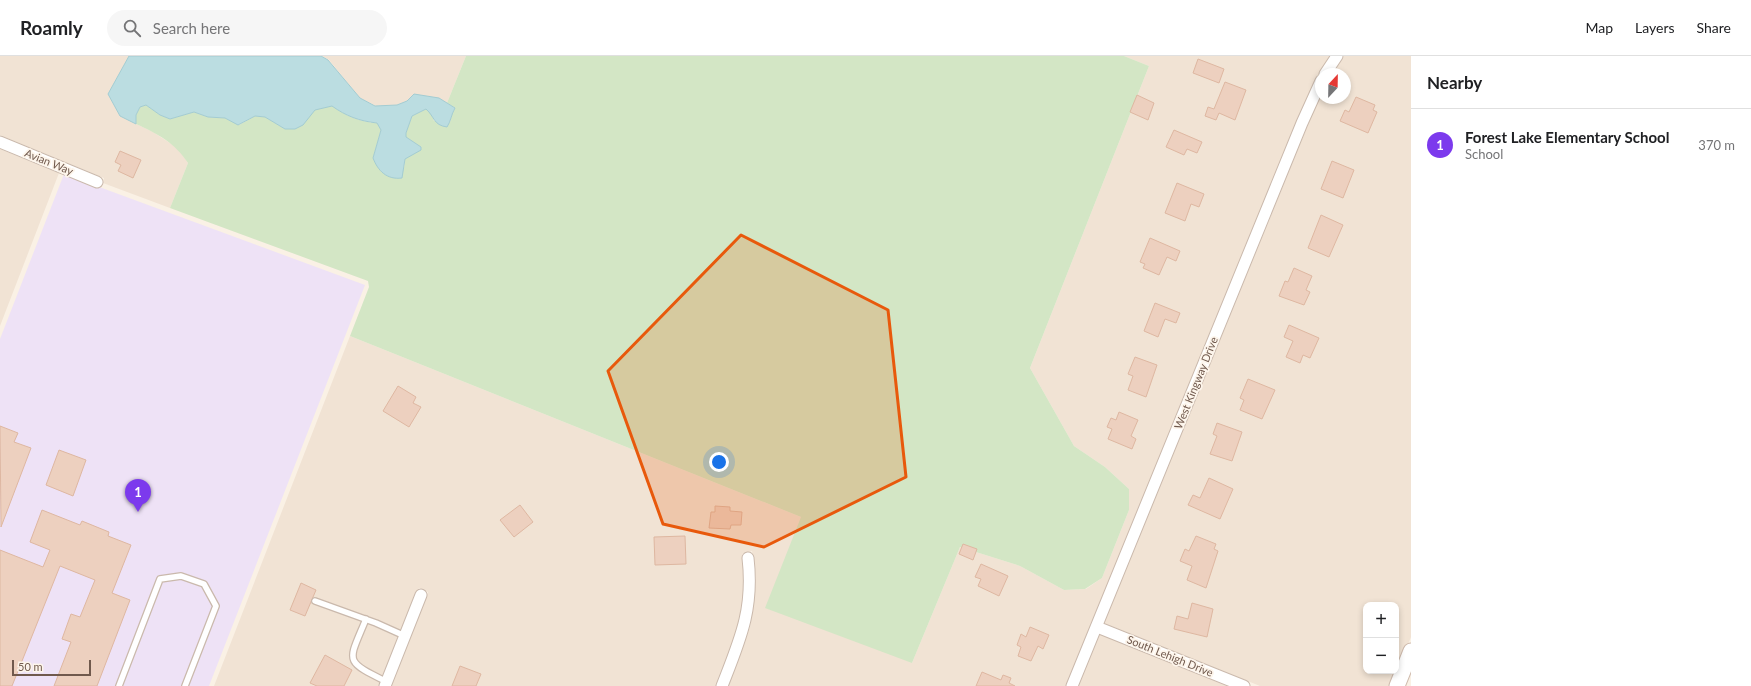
<!DOCTYPE html>
<html lang="en">
<head>
<meta charset="utf-8">
<style>
	:root { --surface:#fff; --page:#f6f6f6; --text:#202124; --muted:#757577; --line:#e0e0e0; --accent:#7c3aed }
	body { margin:0; font-family:Lato,sans-serif; background:var(--page); color:var(--text) }
	.controls { position:absolute; right:12px; bottom:12px; display:grid; overflow:hidden; border-radius:8px; box-shadow:0 2px 6px #0003 }
	.controls button { width:36px; height:36px; display:grid; place-items:center; padding:0; border:0; border-bottom:1px solid var(--line); background:var(--surface); color:var(--text); font:20px sans-serif }
	.compass { position:absolute; left:1315px; top:12px; width:36px; height:36px; border-radius:50%; background:var(--surface); box-shadow:0 2px 6px #0003; rotate:22deg }
	.scale { position:absolute; left:12px; bottom:10px; width:79px; box-sizing:border-box; padding-left:4px; border:2px solid #70594d; border-top:0; font-size:11px; line-height:14px; white-space:nowrap; color:#70594d; -webkit-text-stroke:3px #fdf5eb; paint-order:stroke }
	.you { position:absolute; left:719px; top:406px; width:14px; height:14px; margin:-10px; border:3px solid #fff; border-radius:50%; background:#1a73e8; box-shadow:0 0 0 6px #1a73e833 }
	.badge { display:grid; place-items:center; width:26px; height:26px; border-radius:50%; background:var(--accent); color:#fff; font-size:13px; font-weight:700 }
	.pin { position:absolute; translate:-50% -33px; filter:drop-shadow(0 1px 2px #0008) }
	.pin::after { content:''; position:absolute; top:21px; width:14px; height:12px; background:inherit; clip-path:polygon(0 0,100% 0,50% 100%) }
	.list { margin:0; padding:0; list-style:none }
	h2 { display:flex; justify-content:space-between; align-items:center; height:52px; margin:0; padding:0 16px; font-size:17px }
	h2 small { font-size:13px; font-weight:400; color:var(--muted) }
	.list li { display:grid; grid-template-columns:26px 1fr auto; gap:12px; align-items:center; box-sizing:border-box; height:72px; padding:0 16px; border-top:1px solid var(--line) }
	.list b { display:block; font-size:15px; white-space:nowrap }
	.list p { margin:0; font-size:13px; white-space:nowrap; color:var(--muted) }
	.list em { font-size:13px; font-style:normal; color:var(--muted) }
	.icon { flex:none; width:22px; height:22px; fill:none; stroke:currentColor; stroke-width:2; stroke-linecap:round; stroke-linejoin:round }
	.map { position:relative; flex:none; width:1411px; height:630px; overflow:hidden }
	header { display:flex; align-items:center; gap:24px; box-sizing:border-box; height:56px; padding:0 20px; background:var(--surface); border-bottom:1px solid var(--line) }
	header strong { font-size:19px }
	nav { display:flex; gap:22px; margin-inline-start:auto; font-size:14px }
	.search { width:280px; height:36px; background:var(--page); display:flex; align-items:center; gap:10px; box-sizing:border-box; padding:0 14px; border-radius:22px; color:var(--muted); font-size:15px }
	main { display:flex }
	aside { flex:1; background:var(--surface) }
	.map>svg:first-child { display:block }
</style>
</head>
<body>
<header>
<strong>Roamly</strong>
<div class="search"><svg class="icon" aria-label="search" viewBox="0 0 24 24"><circle cx="10" cy="10" r="6"/><path d="M15 15l6 6"/></svg>Search here</div>
<nav><a>Map</a><a>Layers</a><a>Share</a></nav>
</header>
<main>
<div class="map">
<svg width="1411" height="630" viewBox="0 0 1411 630">
	<rect width="100%" height="100%" fill="#faf1e5"/>
	<!-- residential -->
	<path fill="#f1e3d4" fill-rule="evenodd" d="M 0,0 L 129,0 L 108,38 L 120,60 L 153,76 L 179,93 L 188,107 L 170,152 L 103,127 L 104,122 L 0,79 Z
		M 322,0 L 466,0 L 447,47 L 439,42 L 407,45 L 397,49 L 376,50 L 360,42 L 329,4 Z
		M 1124,0 L 1330,0 L 1313,29 L 1297,65 L 1067,630 L 728,630 L 750,571 L 756,523 L 752,495 L 742,498 L 745,523 L 740,568 L 717,630 L 391,630 L 428,536 L 419,532 L 380,630 L 214,630 L 350,280 L 801,461 L 912,607 L 960,491 L 1020,510 L 1064,534 L 1086,533 L 1102,522 L 1129,454 L 1129,433 L 1105,411 L 1074,390 L 1030,312 L 1149,10 Z
		M 1344,0 L 1411,0 L 1411,581 L 1391,630 L 1260,630 L 1104,567 L 1321,37 L 1321,42 L 1345,42 L 1345,18 L 1332,18 ZM 1366,549 L 1396,549 L 1396,615 L 1366,615 Z
		M 0,93 L 59,117 L 0,270 Z
		M 1099,578 L 1227,630 L 1078,630 Z"/>
	<!-- education -->
	<path fill="#eee2f6" d="M 64,118 L 365,229 L 209,630 L 0,630 L 0,283 Z"/>
	<!-- green -->
	<path fill="#d3e6c5" d="M 466,0 L 1124,0 L 1149,10 L 1030,312 L 1074,390 L 1105,411 L 1129,433 L 1129,454 L 1102,522 L 1085,533 L 1064,534 L 1020,510 L 960,491 L 912,607 L 765,552 L 801,461 L 350,280 L 369,231 L 368,225 L 170,152 L 188,107 C 175,87 158,78 136,68 L 136,59 L 140,51 L 146,49 L 160,59 L 170,63 L 194,56 L 208,61 L 225,62 L 239,69 L 255,60 L 265,61 L 285,73 L 315,54 L 332,49 C 345,60 360,66 377,67 L 381,74 L 373,102 L 404,112 L 405,103 C 410,98 416,97 421,91 L 406,81 L 406,77 L 412,60 L 426,53 L 432,58 L 434,65 L 450,66 L 452,58 L 455,52 L 447,47 Z"/>
	<!-- water -->
	<path fill="#bbdde1" stroke="#a3ccd2" d="M 129,0 L 321,0 L 328,4 L 360,42 L 375,50 L 397,49 L 407,45 L 414,38 L 439,42 L 455,52 C 451,59 451,65 447,71 C 433,69 435,61 426,53 L 412,60 L 406,77 L 406,81 L 421,91 L 421,94 L 405,103 L 402,122 C 387,124 378,115 373,102 L 381,74 L 377,67 C 359,65 346,60 332,50 L 315,54 L 303,69 L 295,73 L 285,73 L 265,61 L 255,60 L 238,69 L 225,62 L 208,61 L 194,56 L 170,63 L 160,59 L 146,49 L 140,51 L 136,59 L 136,68 L 120,60 L 108,38 Z"/>
	<!-- building -->
	<path fill="#edd0bf" stroke="#deb7a1" d="M 1198,3 L 1224,13 L 1219,27 L 1193,17 Z
		M 1225,26 L 1246,34 L 1235,64 L 1219,57 L 1216,64 L 1205,60 L 1208,51 L 1214,53 Z
		M 1137,39 L 1154,47 L 1148,64 L 1130,56 Z
		M 1356,41 L 1375,49 L 1373,54 L 1377,56 L 1368,77 L 1340,65 L 1345,54 L 1349,56 Z
		M 1174,74 L 1202,86 L 1197,97 L 1187,93 L 1184,99 L 1166,91 Z
		M 120,95 L 141,104 L 133,122 L 118,115 L 121,109 L 115,106 Z
		M 1332,105 L 1354,114 L 1343,142 L 1321,133 Z
		M 1177,127 L 1204,138 L 1199,151 L 1191,148 L 1185,165 L 1165,157 Z
		M 1321,159 L 1343,169 L 1329,201 L 1308,192 Z
		M 1150,182 L 1180,195 L 1176,205 L 1167,201 L 1159,219 L 1143,212 L 1145,208 L 1140,206 Z
		M 1294,212 L 1312,220 L 1306,234 L 1310,236 L 1304,249 L 1279,240 L 1285,225 L 1288,226 Z
		M 1155,247 L 1180,257 L 1176,267 L 1165,263 L 1158,281 L 1144,275 Z
		M 1289,269 L 1319,282 L 1310,302 L 1303,299 L 1300,307 L 1286,301 L 1293,285 L 1284,281 Z
		M 1135,301 L 1157,309 L 1146,341 L 1128,334 L 1133,320 L 1128,318 Z
		M 1248,323 L 1275,334 L 1262,363 L 1240,354 L 1244,344 L 1240,342 Z
		M 398,330 L 416,341 L 413,347 L 421,351 L 409,371 L 383,355 Z
		M 1119,356 L 1138,364 L 1131,380 L 1136,383 L 1132,393 L 1108,383 L 1112,373 L 1107,371 L 1111,362 L 1116,364 Z
		M 1217,367 L 1242,376 L 1232,405 L 1210,398 L 1217,380 L 1213,378 Z
		M 0,370 L 18,377 L 14,386 L 31,392 L 1,471 Z
		M 59,394 L 86,404 L 73,440 L 46,429 Z
		M 1209,422 L 1233,433 L 1220,463 L 1188,449 L 1193,439 L 1200,442 Z
		M 520,449 L 533,466 L 514,481 L 500,464 Z
		M 715,450 L 730,451 L 730,455 L 742,456 L 741,469 L 731,469 L 730,473 L 709,472 L 711,456 L 715,456 Z
		M 42,454 L 80,469 L 82,465 L 109,476 L 108,480 L 131,489 L 112,537 L 130,544 L 97,630 L 54,630 L 71,586 L 62,583 L 71,558 L 80,561 L 95,524 L 60,510 L 12,630 L 0,630 L 0,494 L 43,511 L 50,494 L 30,486 Z
		M 685,480 L 686,508 L 655,509 L 654,481 Z
		M 1196,480 L 1216,488 L 1214,493 L 1218,495 L 1206,532 L 1187,524 L 1192,510 L 1180,505 L 1185,493 L 1189,495 Z
		M 963,488 L 977,493 L 973,504 L 959,498 Z
		M 981,508 L 1008,520 L 999,540 L 978,530 L 981,523 L 975,521 Z
		M 301,527 L 316,534 L 305,560 L 290,554 Z
		M 1192,547 L 1213,553 L 1207,581 L 1174,573 L 1177,560 L 1188,563 Z
		M 1030,571 L 1049,579 L 1043,593 L 1038,590 L 1031,605 L 1018,600 L 1021,591 L 1017,589 L 1021,578 L 1026,581 Z
		M 325,599 L 352,614 L 344,630 L 317,630 L 310,627 Z
		M 460,610 L 481,618 L 476,630 L 452,630 Z
		M 982,616 L 1001,624 L 1003,619 L 1011,622 L 1009,627 L 1015,630 L 976,630 Z"/>
	<g fill="none" stroke-linecap="round" stroke-linejoin="round">
		<!-- service casing -->
		<g stroke="#cab9ac" stroke-width="8">
			<path id="service" d="M 315,545 L 376,567 L 405,580
				M 366,563 C 348,607 343,604 387,626
				M 119,630 L 160,523 L 181,520 L 204,528 L 216,550 L 185,630"/>
		</g>
		<!-- minor casing -->
		<g stroke="#cab9ac" stroke-width="13">
			<path id="minor" d="M 1325,18 L 1337,0
				M 0,86 L 97,126
				M 1097,571 L 1244,630
				M 385,630 L 421,539
				M 722,630 C 740,584 754,553 748,502
				M 1072,630 L 1302,67 L 1321,25"/>
		</g>
		<!-- secondary casing -->
		<g stroke="#cfbbad" stroke-width="17">
			<path id="secondary" d="M 1397,630 L 1411,595"/>
		</g>
		<!-- service -->
		<use href="#service" stroke="#fff" stroke-width="5.5"/>
		<!-- minor -->
		<use href="#minor" stroke="#fff" stroke-width="11"/>
		<!-- secondary -->
		<use href="#secondary" stroke="#fff" stroke-width="15"/>
	</g>
	<!-- marked area -->
	<path fill="#e8590c" fill-opacity="0.2" stroke="#e8590c" stroke-width="3" stroke-linejoin="round" d="M 741,179 L 888,254 L 906,421 L 764,491 L 663,468 L 608,315 Z"/>
	<g text-anchor="middle" stroke-width="3.5" stroke-linejoin="round" paint-order="stroke">
		<!-- street labels -->
		<g font-size="11" fill="#70594d" stroke="#fdf5eb">
			<text transform="translate(49 106) rotate(22)" y="4">Avian Way</text>
			<text transform="translate(1196 327) rotate(-68)" y="4">West Kingway Drive</text>
			<text transform="translate(1170 600) rotate(22)" y="4">South Lehigh Drive</text>
		</g>
	</g>
</svg>
<div class="controls">
<button>+</button>
<button>−</button>
</div>
<svg class="compass" viewBox="-18 -18 36 36"><path d="M0-13l5 13h-10z" fill="#e53935"/><path d="M0 13l5-13h-10z" fill="#757577"/></svg>
<div class="scale">50 m</div>
<div class="you"></div>
<div class="pin badge" style="left:138px;top:456px">1</div>
</div>
<aside>
<h2>Nearby<small></small></h2>
<ul class="list">
<li><span class="badge">1</span><div><b>Forest Lake Elementary School</b><p>School</p></div><em>370 m</em></li>
</ul>
</aside>
</main>
</body>
</html>
